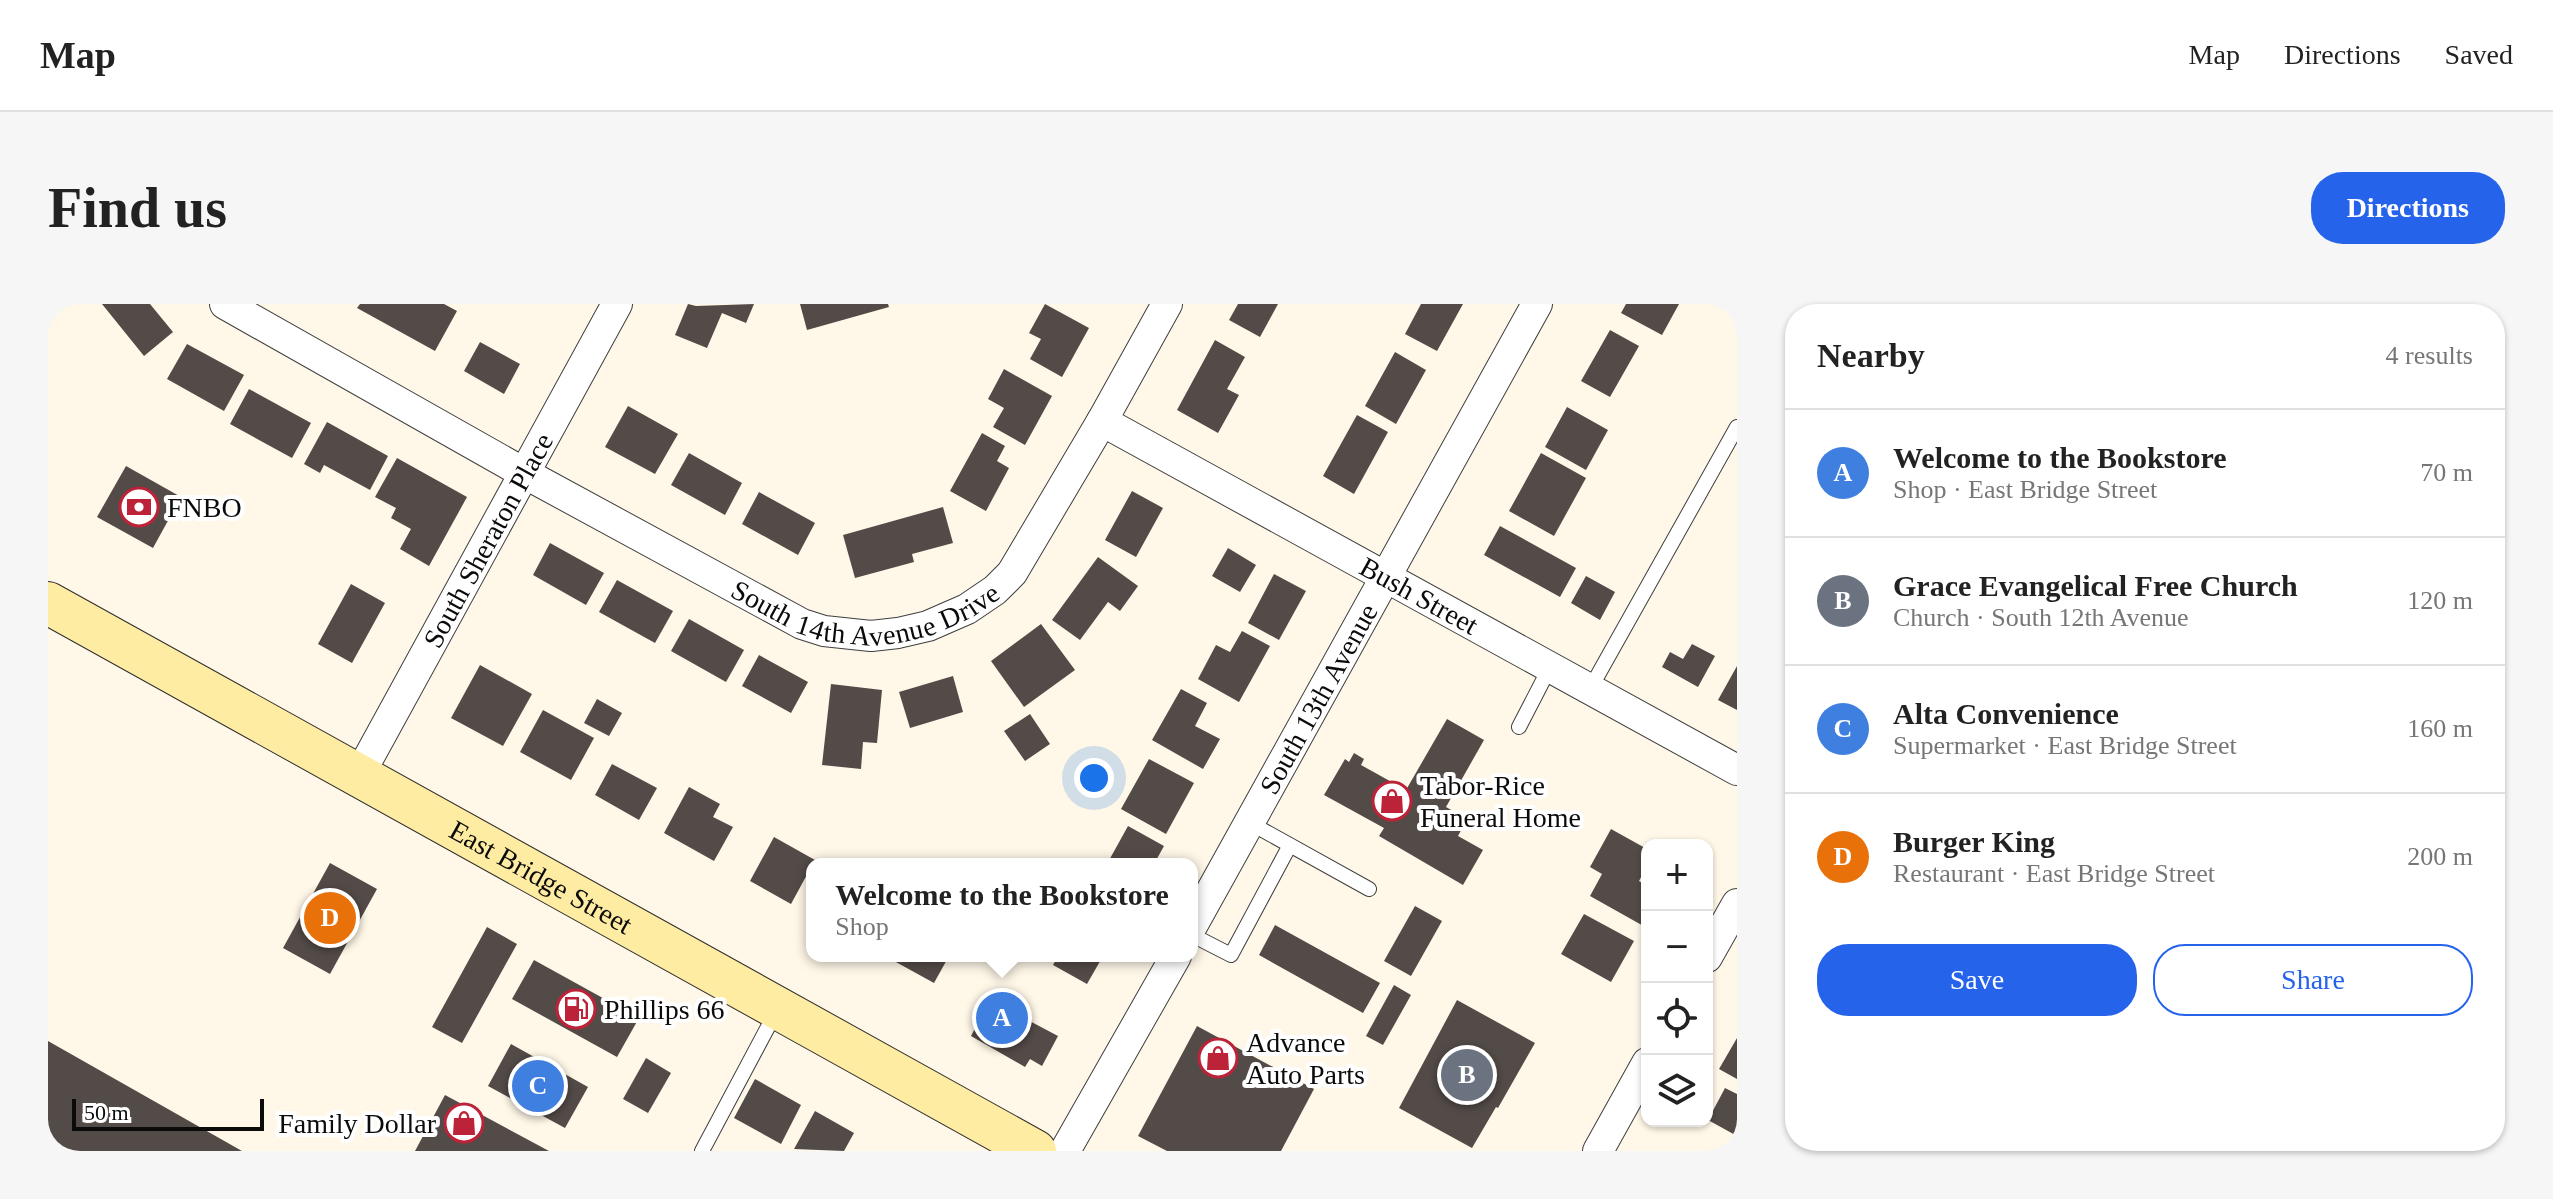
<!DOCTYPE html>
<html lang="en">
<head>
<meta charset="utf-8">
<style>
	:root { --surface:#fff; --page:#f6f6f6; --text:#222; --muted:#767676; --line:#e0e0e0; --accent:#2563eb }
	body { margin:0; font-family:Georgia,serif; background:var(--page); color:var(--text) }
	.controls { position:absolute; right:24px; bottom:24px; display:grid; overflow:hidden; border-radius:16px; box-shadow:0 2px 6px #0004 }
	.controls button { width:72px; height:72px; display:grid; place-items:center; padding:0; border:0; border-bottom:2px solid var(--line); background:var(--surface); color:var(--text); font:40px sans-serif }
	.scale { position:absolute; left:24px; bottom:20px; width:192px; box-sizing:border-box; padding-left:8px; border:4px solid #0b0b0b; border-top:0; font-size:22px; line-height:28px; white-space:nowrap; color:#0b0b0b; -webkit-text-stroke:6px #fff; paint-order:stroke }
	.you { position:absolute; left:1046px; top:474px; width:28px; height:28px; margin:-20px; border:6px solid #fff; border-radius:50%; background:#1a73e8; box-shadow:0 0 0 12px #1a73e833 }
	.badge { display:grid; place-items:center; width:52px; height:52px; border-radius:50%; background:var(--accent); color:#fff; font-size:26px; font-weight:700 }
	.pin { position:absolute; translate:-50% -50%; border:4px solid #fff; box-shadow:0 2px 8px #0006 }
	.popup { position:absolute; left:758px; top:554px; width:392px; height:104px; box-sizing:border-box; display:grid; place-content:center; border-radius:16px; background:var(--surface); filter:drop-shadow(0 2px 6px #0005); font-size:26px; white-space:nowrap; color:var(--muted) }
	.popup b { font-size:30px; color:var(--text) }
	.popup::after { content:''; position:absolute; left:50%; top:100%; margin-left:-16px; border:16px solid transparent; border-top-color:var(--surface) }
	.list { margin:0; padding:0; list-style:none }
	h2 { display:flex; justify-content:space-between; align-items:center; height:104px; margin:0; padding:0 32px; font-size:34px }
	h2 small { font-size:26px; font-weight:400; color:var(--muted) }
	.list li { display:grid; grid-template-columns:52px 1fr auto; gap:24px; align-items:center; box-sizing:border-box; height:128px; padding:0 32px; border-top:2px solid var(--line) }
	.list b { display:block; font-size:30px; white-space:nowrap }
	.list p { margin:0; font-size:26px; white-space:nowrap; color:var(--muted) }
	.list em { font-size:26px; font-style:normal; color:var(--muted) }
	.actions { display:flex; gap:16px; padding:24px 32px }
	.actions a { flex:1; padding:18px 0; border:2px solid var(--accent); border-radius:32px; text-align:center; font-size:28px; color:var(--accent) }
	.actions .main { background:var(--accent); color:#fff }
	.icon { flex:none; width:44px; height:44px; fill:none; stroke:currentColor; stroke-width:2; stroke-linecap:round; stroke-linejoin:round }
	.map { position:relative; flex:none; width:1689px; height:847px; overflow:hidden; border-radius:32px }
	header { display:flex; align-items:center; gap:48px; box-sizing:border-box; height:112px; padding:0 40px; background:var(--surface); border-bottom:2px solid var(--line) }
	header strong { font-size:38px }
	nav { display:flex; gap:44px; margin-inline-start:auto; font-size:28px }
	.intro { display:flex; align-items:center; justify-content:space-between; box-sizing:border-box; height:192px; padding:0 48px }
	h1 { margin:0; font-size:56px }
	.button { padding:20px 36px; border-radius:32px; background:var(--accent); color:#fff; font-size:28px; font-weight:700 }
	main { display:flex; gap:48px; padding:0 48px }
	aside { flex:1; background:var(--surface); border-radius:32px; box-shadow:0 2px 6px #0004 }
	.map>svg:first-child { display:block }
</style>
</head>
<body>
<header>
<strong>Map</strong>
<nav><a>Map</a><a>Directions</a><a>Saved</a></nav>
</header>
<div class="intro"><h1>Find us</h1><a class="button">Directions</a></div>
<main>
<div class="map">
<svg width="1689" height="847" viewBox="0 0 1689 847">
	<rect width="100%" height="100%" fill="#fff8e8"/>
	<!-- building -->
	<path fill="#534b47" d="M 54,0 L 102,0 L 125,28 L 96,52 Z
		M 312,0 L 396,0 L 409,7 L 387,47 L 309,4 Z
		M 640,0 L 648,2 L 706,0 L 698,19 L 674,9 L 659,44 L 627,31 Z
		M 752,0 L 840,0 L 841,3 L 759,26 Z
		M 997,0 L 1041,24 L 1014,73 L 982,55 L 993,35 L 981,29 Z
		M 1190,0 L 1230,0 L 1212,33 L 1181,16 Z
		M 1373,0 L 1415,0 L 1389,47 L 1357,30 Z
		M 1578,0 L 1631,0 L 1614,31 L 1573,9 Z
		M 1562,26 L 1591,42 L 1562,93 L 1533,77 Z
		M 1167,36 L 1197,53 L 1179,85 L 1191,91 L 1170,129 L 1129,106 Z
		M 432,38 L 472,60 L 456,90 L 416,67 Z
		M 139,40 L 196,71 L 176,107 L 119,75 Z
		M 1347,48 L 1378,66 L 1348,120 L 1317,102 Z
		M 956,65 L 1004,92 L 977,141 L 945,123 L 956,104 L 940,95 Z
		M 201,85 L 263,119 L 244,154 L 182,120 Z
		M 580,102 L 630,130 L 607,170 L 557,143 Z
		M 1519,103 L 1560,126 L 1538,166 L 1497,143 Z
		M 1309,111 L 1340,128 L 1306,190 L 1275,172 Z
		M 279,118 L 340,152 L 322,186 L 276,161 L 272,169 L 256,160 Z
		M 934,129 L 957,142 L 949,157 L 961,164 L 938,207 L 902,187 Z
		M 641,149 L 694,179 L 677,211 L 623,181 Z
		M 1493,149 L 1538,174 L 1506,232 L 1461,207 Z
		M 349,154 L 419,193 L 381,262 L 352,245 L 363,225 L 343,214 L 348,204 L 327,193 Z
		M 78,162 L 133,193 L 105,244 L 49,213 Z
		M 1084,187 L 1115,204 L 1088,253 L 1057,236 Z
		M 711,188 L 767,219 L 750,251 L 694,220 Z
		M 895,203 L 905,239 L 864,250 L 866,258 L 807,274 L 795,231 Z
		M 1452,222 L 1528,264 L 1512,293 L 1436,251 Z
		M 502,239 L 556,269 L 538,301 L 485,271 Z
		M 1180,244 L 1208,261 L 1192,288 L 1164,272 Z
		M 1050,253 L 1090,282 L 1072,307 L 1060,298 L 1032,336 L 1004,316 Z
		M 1226,270 L 1258,287 L 1231,336 L 1200,319 Z
		M 1538,272 L 1567,288 L 1552,316 L 1523,299 Z
		M 569,276 L 625,307 L 607,339 L 551,308 Z
		M 303,280 L 337,299 L 304,359 L 270,340 Z
		M 641,315 L 696,346 L 678,378 L 623,347 Z
		M 993,320 L 1027,366 L 976,403 L 943,357 Z
		M 1194,327 L 1222,342 L 1191,398 L 1150,375 L 1168,341 L 1182,348 Z
		M 1644,340 L 1667,352 L 1650,383 L 1614,363 L 1622,348 L 1635,355 Z
		M 711,351 L 760,378 L 743,409 L 694,382 Z
		M 432,361 L 484,390 L 455,442 L 403,414 Z
		M 1689,362 L 1689,406 L 1670,396 Z
		M 905,372 L 915,408 L 862,424 L 851,388 Z
		M 783,380 L 834,386 L 829,439 L 815,438 L 813,465 L 774,461 Z
		M 1133,385 L 1159,399 L 1147,422 L 1172,435 L 1155,465 L 1104,436 Z
		M 549,395 L 574,409 L 561,432 L 536,419 Z
		M 495,406 L 546,434 L 523,476 L 472,448 Z
		M 982,410 L 1002,440 L 977,457 L 956,427 Z
		M 1399,415 L 1436,436 L 1398,503 L 1419,515 L 1410,532 L 1435,546 L 1415,581 L 1331,532 L 1336,524 L 1276,491 L 1297,455 L 1301,458 L 1306,449 L 1316,455 L 1313,461 L 1358,486 Z
		M 1101,455 L 1146,479 L 1118,530 L 1073,505 Z
		M 564,460 L 609,484 L 591,516 L 547,491 Z
		M 641,483 L 672,500 L 665,513 L 685,523 L 666,557 L 616,529 Z
		M 1080,522 L 1116,542 L 1106,560 L 1059,560 Z
		M 1563,525 L 1599,545 L 1599,562 L 1591,577 L 1599,582 L 1599,624 L 1542,592 L 1554,570 L 1542,563 Z
		M 726,533 L 767,556 L 743,600 L 702,577 Z
		M 282,559 L 329,585 L 282,670 L 235,644 Z
		M 1367,602 L 1394,617 L 1363,672 L 1336,657 Z
		M 1536,610 L 1586,637 L 1563,678 L 1513,650 Z
		M 1227,621 L 1332,679 L 1315,709 L 1211,651 Z
		M 439,623 L 469,640 L 414,739 L 384,723 Z
		M 837,652 L 901,652 L 886,679 Z
		M 1010,652 L 1055,652 L 1039,680 L 1005,661 Z
		M 486,656 L 591,714 L 569,753 L 464,695 Z
		M 1346,681 L 1363,691 L 1335,741 L 1318,732 Z
		M 942,696 L 1010,732 L 994,762 L 982,755 L 977,763 L 923,732 Z
		M 1409,696 L 1487,739 L 1450,804 L 1448,803 L 1424,844 L 1351,804 Z
		M 1149,722 L 1266,785 L 1233,847 L 1119,847 L 1090,832 Z
		M 1689,734 L 1689,775 L 1671,765 Z
		M 0,737 L 194,847 L 6,847 L 0,843 Z
		M 463,740 L 540,783 L 517,824 L 440,782 Z
		M 598,754 L 623,769 L 600,809 L 575,795 Z
		M 707,775 L 753,801 L 733,840 L 686,814 Z
		M 1677,784 L 1689,790 L 1689,832 L 1660,816 Z
		M 397,791 L 501,847 L 367,847 Z
		M 767,807 L 806,829 L 796,847 L 746,845 Z"/>
	<g fill="none" stroke-linecap="round" stroke-linejoin="round">
		<!-- service casing -->
		<g stroke="#3e3e3e" stroke-width="16">
			<path id="service" d="M 1542,385 L 1689,123
				M 1471,423 L 1502,363
				M 1202,519 L 1321,585
				M 1144,631 L 1183,651 L 1242,541
				M 654,847 L 729,706"/>
		</g>
		<!-- minor casing -->
		<g stroke="#3e3e3e" stroke-width="32">
			<g id="minor">
				<path id="s1" d="M 177,0 L 476,169 L 754,320 L 776,327 L 823,332 L 850,329 L 880,322 L 919,305 L 947,286 L 964,269 L 1054,117 L 1119,0"/>
				<path id="s2" d="M 1054,117 L 1689,466"/>
				<path id="s3" d="M 310,473 L 569,0"/>
				<path id="s4" d="M 1144,622 L 1489,0"/>
				<path d="M 1659,653 L 1689,600"/>
				<path d="M 1017,847 L 1128,652"/>
				<path d="M 1550,847 L 1599,759"/>
			</g>
		</g>
		<!-- secondary casing -->
		<g stroke="#2d2d2d" stroke-width="44">
			<g id="secondary">
				<path id="s5" d="M 0,299 L 987,847"/>
			</g>
		</g>
		<!-- service -->
		<use href="#service" stroke="#fff" stroke-width="14"/>
		<!-- minor -->
		<use href="#minor" stroke="#fff" stroke-width="30"/>
		<!-- secondary -->
		<use href="#secondary" stroke="#ffeca3" stroke-width="42"/>
	</g>
	<!-- icons -->
	<defs>
		<g id="bank-ring" transform="scale(2)"><circle r="9.5" fill="#fff" stroke="#bc2238" stroke-width="1.5"/><path d="M-6-4H6V4H-6ZM0-2.3a2.3 2.3 0 1 0 0 4.6a2.3 2.3 0 1 0 0-4.6Z" fill="#bc2238"/></g>
		<g id="shop-ring" transform="scale(2)"><circle r="9.5" fill="#fff" stroke="#bc2238" stroke-width="1.5"/><path d="M-5-2.5h2.3a2.7 3.5 0 0 1 5.4 0H5L5.5 6h-11ZM-1.5-2.5h3a1.5 2.3 0 0 0-3 0Z" fill="#bc2238"/></g>
		<g id="fuel-ring" transform="scale(2)"><circle r="9.5" fill="#fff" stroke="#bc2238" stroke-width="1.5"/><path d="M-5.5-6h7V0h2V4h1.3V-2.5L3-4.5l.8-.8L6-3V5H2.5V1h-1V6h-7ZM-4.2-4.7v3.2H.2V-4.7Z" fill="#bc2238"/></g>
	</defs>
	<g fill-rule="evenodd">
		<use href="#bank-ring" x="91" y="203"/>
		<use href="#shop-ring" x="1344" y="497"/>
		<use href="#fuel-ring" x="528" y="705"/>
		<use href="#shop-ring" x="1170" y="754"/>
		<use href="#shop-ring" x="416" y="819"/>
	</g>
	<g text-anchor="middle" stroke-width="8" stroke-linejoin="round" paint-order="stroke">
		<!-- poi labels -->
		<g font-size="28" fill="#0b0b0b" stroke="#fff" text-anchor="start">
			<text x="119" y="213">FNBO</text>
			<text x="1372" y="491">Tabor-Rice<tspan x="1372" dy="32">Funeral Home</tspan></text>
			<text x="556" y="715">Phillips 66</text>
			<text x="1198" y="748">Advance<tspan x="1198" dy="32">Auto Parts</tspan></text>
			<text x="388" y="829" text-anchor="end">Family Dollar</text>
		</g>
		<!-- street labels -->
		<g font-size="28" fill="#0b0b0b" stroke="#fff">
			<text dy="10" stroke="none"><textPath href="#s3" startOffset="270">South Sheraton Place</textPath></text>
			<text dy="10" stroke="none"><textPath href="#s1" startOffset="724">South 14th Avenue Drive</textPath></text>
			<text dy="10" stroke="none"><textPath href="#s2" startOffset="362">Bush Street</textPath></text>
			<text dy="10" stroke="none"><textPath href="#s4" startOffset="260">South 13th Avenue</textPath></text>
			<text dy="10" stroke="none"><textPath href="#s5" startOffset="564">East Bridge Street</textPath></text>
		</g>
	</g>
</svg>
<div class="controls">
<button>+</button>
<button>−</button>
<button><svg class="icon" aria-label="locate" viewBox="0 0 24 24"><circle cx="12" cy="12" r="6"/><path d="M12 2v4M12 18v4M2 12h4M18 12h4"/></svg></button>
<button><svg class="icon" aria-label="layers" viewBox="0 0 24 24"><path d="M12 4l9 5-9 5-9-5zM3 14l9 5 9-5"/></svg></button>
</div>
<div class="scale">50 m</div>
<div class="you"></div>
<div class="pin badge" style="left:954px;top:714px;background:#3f7fe0">A</div>
<div class="popup"><b>Welcome to the Bookstore</b>Shop</div>
<div class="pin badge" style="left:1419px;top:771px;background:#6b7280">B</div>
<div class="pin badge" style="left:490px;top:782px;background:#3f7fe0">C</div>
<div class="pin badge" style="left:282px;top:614px;background:#e8710a">D</div>
</div>
<aside>
<h2>Nearby<small>4 results</small></h2>
<ul class="list">
<li><span class="badge" style="background:#3f7fe0">A</span><div><b>Welcome to the Bookstore</b><p>Shop · East Bridge Street</p></div><em>70 m</em></li>
<li><span class="badge" style="background:#6b7280">B</span><div><b>Grace Evangelical Free Church</b><p>Church · South 12th Avenue</p></div><em>120 m</em></li>
<li><span class="badge" style="background:#3f7fe0">C</span><div><b>Alta Convenience</b><p>Supermarket · East Bridge Street</p></div><em>160 m</em></li>
<li><span class="badge" style="background:#e8710a">D</span><div><b>Burger King</b><p>Restaurant · East Bridge Street</p></div><em>200 m</em></li>
</ul>
<div class="actions"><a class="main">Save</a><a>Share</a></div>
</aside>
</main>
</body>
</html>
